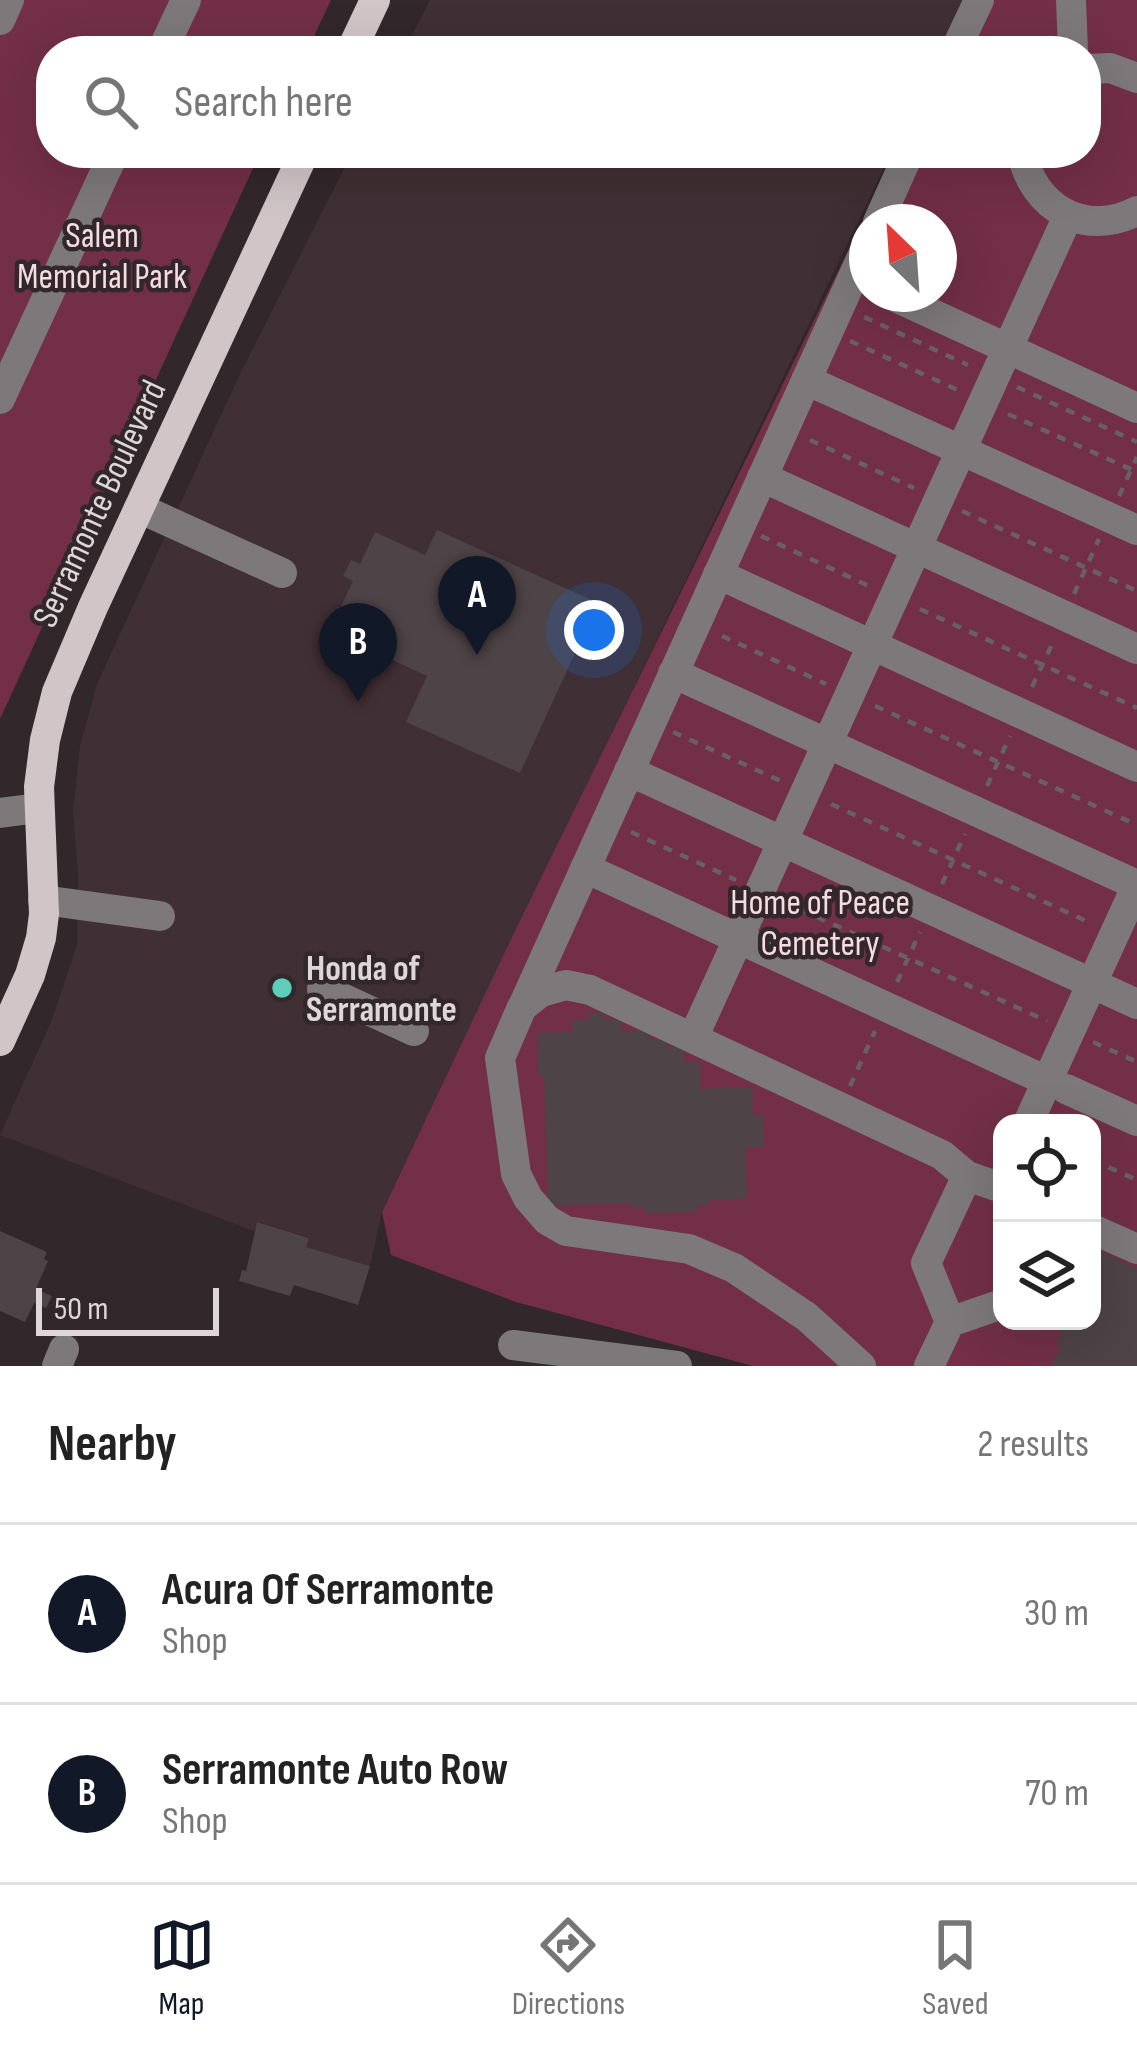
<!DOCTYPE html>
<html lang="en">
<head>
<meta charset="utf-8">
<style>
	:root { --surface:#fff; --page:#f2f2f2; --text:#222; --muted:#767676; --line:#e0e0e0; --accent:#111827 }
	body { margin:0; font-family:"Sofia Sans Condensed",sans-serif; background:var(--page); color:var(--text) }
	.controls { position:absolute; right:36px; bottom:36px; display:grid; overflow:hidden; border-radius:24px; box-shadow:0 12px 48px #0002 }
	.controls button { width:108px; height:108px; display:grid; place-items:center; padding:0; border:0; border-bottom:3px solid var(--line); background:var(--surface); color:var(--text); font:60px sans-serif }
	.compass { position:absolute; left:849px; top:204px; width:108px; height:108px; border-radius:50%; background:var(--surface); box-shadow:0 12px 48px #0002; rotate:335deg }
	.scale { position:absolute; left:36px; bottom:30px; width:183px; box-sizing:border-box; padding-left:12px; border:6px solid #ded6d8; border-top:0; font-size:33px; line-height:42px; white-space:nowrap; color:#ded6d8; -webkit-text-stroke:9px #32272a; paint-order:stroke }
	.you { position:absolute; left:594px; top:630px; width:42px; height:42px; margin:-30px; border:9px solid #fff; border-radius:50%; background:#1a73e8; box-shadow:0 0 0 18px #1a73e833 }
	.badge { display:grid; place-items:center; width:78px; height:78px; border-radius:50%; background:var(--accent); color:#fff; font-size:39px; font-weight:700 }
	.pin { position:absolute; translate:-50% -99px; filter:drop-shadow(0 3px 6px #0008) }
	.pin::after { content:''; position:absolute; top:63px; width:42px; height:36px; background:inherit; clip-path:polygon(0 0,100% 0,50% 100%) }
	.list { margin:0; padding:0; list-style:none }
	h2 { display:flex; justify-content:space-between; align-items:center; height:156px; margin:0; padding:0 48px; font-size:51px }
	h2 small { font-size:39px; font-weight:400; color:var(--muted) }
	.list li { display:grid; grid-template-columns:78px 1fr auto; gap:36px; align-items:center; box-sizing:border-box; height:180px; padding:0 48px; border-top:3px solid var(--line) }
	.list b { display:block; font-size:45px; white-space:nowrap }
	.list p { margin:0; font-size:39px; white-space:nowrap; color:var(--muted) }
	.list em { font-size:39px; font-style:normal; color:var(--muted) }
	.icon { flex:none; width:66px; height:66px; fill:none; stroke:currentColor; stroke-width:2; stroke-linecap:round; stroke-linejoin:round }
	.map { position:relative; flex:none; width:1137px; height:1366px; overflow:hidden }
	.search { position:absolute; background:var(--surface); box-shadow:0 12px 48px #0002; left:36px; right:36px; top:36px; height:132px; display:flex; align-items:center; gap:30px; box-sizing:border-box; padding:0 42px; border-radius:48px; color:var(--muted); font-size:45px }
	.sheet { height:516px; background:var(--surface) }
	nav { display:flex; justify-content:space-around; align-items:center; box-sizing:border-box; height:168px; border-top:3px solid var(--line); background:var(--surface); font-size:33px; color:var(--muted) }
	nav a { display:grid; justify-items:center; gap:6px }
	nav .on { color:var(--accent) }
	.map>svg:first-child { display:block }
</style>
</head>
<body>
<div class="map">
<svg width="1137" height="1366" viewBox="0 0 1137 1366">
	<rect width="100%" height="100%" fill="#32272a"/>
	<!-- built -->
	<path fill="#402f34" d="M 430,0 L 965,0 L 940,51 L 404,51 Z
		M 352,153 L 891,153 L 382,1211 L 370,1266 L 306,1247 L 308,1237 L 258,1222 L 254,1231 L 0,1135 L 51,1022 L 77,945 L 78,874 L 73,811 L 80,746 L 97,684 L 240,374 Z"/>
	<!-- green -->
	<path fill="#722f47" fill-rule="evenodd" d="M 0,0 L 331,0 L 307,51 L 51,51 L 51,153 L 260,153 L 0,719 Z
		M 971,0 L 1137,0 L 1137,1366 L 753,1366 L 516,1302 L 391,1255 L 382,1212 L 513,935 L 896,153 L 1086,153 L 1086,51 L 946,51 ZM 867,222 L 939,222 L 939,294 L 867,294 ZM 1002,1123 L 1092,1123 L 1092,1321 L 1002,1321 Z"/>
	<!-- building -->
	<path fill="#4e4346" d="M 437,530 L 598,603 L 520,773 L 406,722 L 427,676 L 371,650 L 360,673 L 327,659 L 338,636 L 329,632 L 353,581 L 343,576 L 351,560 L 360,564 L 375,532 L 425,555 Z
		M 604,1012 L 604,1019 L 621,1019 L 621,1031 L 650,1030 L 650,1039 L 667,1039 L 667,1046 L 683,1046 L 684,1062 L 700,1062 L 701,1089 L 752,1087 L 753,1115 L 763,1115 L 764,1147 L 745,1148 L 747,1199 L 709,1200 L 709,1205 L 696,1206 L 697,1212 L 645,1213 L 644,1207 L 630,1208 L 630,1203 L 548,1206 L 544,1075 L 538,1075 L 537,1033 L 573,1032 L 572,1020 L 589,1020 L 589,1013 Z
		M 257,1222 L 309,1238 L 306,1247 L 370,1266 L 358,1305 L 294,1285 L 290,1296 L 239,1281 L 242,1270 L 246,1271 Z
		M 0,1231 L 47,1252 L 44,1259 L 48,1261 L 36,1289 L 52,1296 L 46,1308 L 34,1303 L 25,1322 L 0,1311 Z
		M 1098,1250 L 1137,1268 L 1137,1366 L 1052,1366 L 1061,1346 L 1056,1344 L 1066,1321 L 1092,1321 L 1092,1264 Z"/>
	<g fill="none" stroke-linecap="round" stroke-linejoin="round">
		<!-- path -->
		<path stroke="#6a6063" stroke-width="4.5" stroke-dasharray="9 9" stroke-linecap="butt" d="M 864,317 L 968,365
			M 850,341 L 960,391
			M 1017,387 L 1137,442
			M 1008,414 L 1137,472
			M 810,440 L 914,488
			M 1119,496 L 1137,457
			M 962,511 L 1137,591
			M 761,536 L 871,587
			M 1074,594 L 1099,539
			M 920,609 L 1137,708
			M 722,636 L 826,684
			M 1032,687 L 1055,638
			M 875,706 L 1137,825
			M 673,732 L 783,782
			M 987,786 L 1010,736
			M 831,804 L 1093,924
			M 631,832 L 736,880
			M 942,884 L 965,834
			M 784,902 L 1047,1021
			M 897,982 L 920,932
			M 1093,1042 L 1137,1062
			M 850,1086 L 875,1031
			M 1092,1160 L 1137,1180"/>
		<!-- minor -->
		<path stroke="#7d7879" stroke-width="30" d="M 1071,0 L 1073,51
			M 0,20 L 9,0
			M 162,51 L 186,0
			M 955,51 L 979,0
			M 1086,69 L 1110,68 L 1137,78
			M 1022,153 C 1033,208 1085,238 1137,211
			M 878,222 L 909,153
			M 889,294 L 1137,408
			M 806,380 L 1137,530
			M 0,399 L 114,153
			M 762,477 L 1137,649
			M 139,508 L 282,573
			M 718,574 L 1137,767
			M 673,673 L 1137,885 L 1028,1123
			M 629,771 L 1137,1004
			M 0,813 L 38,808
			M 585,868 L 1047,1081
			M 43,900 L 160,916
			M 322,989 L 414,1031
			M 523,1006 L 867,246
			M 693,1038 L 1068,216
			M 1066,1089 L 1137,1121
			M 1092,1229 L 1137,1249
			M 950,1322 L 1002,1304
			M 513,1345 L 677,1366
			M 57,1366 L 64,1349
			M 861,1366 L 807,1317 L 734,1268 L 689,1249 L 566,1231 L 547,1220 L 528,1198 L 516,1174 L 500,1058 L 522,1007 L 541,992 L 566,985 L 590,990 L 942,1155 L 967,1176
			M 929,1366 L 950,1322 L 926,1263 L 967,1176 L 1002,1188"/>
		<!-- major -->
		<path stroke="#d1c5c8" stroke-width="30" d="M 351,51 L 375,0
			M 0,1041 L 30,975 L 41,938 L 44,914 L 39,787 L 45,740 L 57,692 L 93,607 L 304,153"/>
	</g>
	<!-- markers -->
	<circle fill="#5cceba" stroke="#32272a" stroke-width="4.5" cx="282" cy="988" r="12"/>
	<g text-anchor="middle" stroke-width="9" stroke-linejoin="round" paint-order="stroke">
		<!-- park labels -->
		<g font-size="36" fill="#f6dbe2" stroke="#32272a">
			<text x="102" y="247">Salem<tspan x="102" dy="41">Memorial Park</tspan></text>
			<text x="820" y="914">Home of Peace<tspan x="820" dy="41">Cemetery</tspan></text>
		</g>
		<!-- street labels -->
		<g font-size="36" fill="#ded6d8" stroke="#32272a">
			<text transform="translate(98 503) rotate(-65)" y="13">Serramonte Boulevard</text>
		</g>
		<!-- poi labels -->
		<g font-size="36" font-weight="bold" fill="#ded6d8" stroke="#32272a" text-anchor="start">
			<text x="306" y="980">Honda of<tspan x="306" dy="41">Serramonte</tspan></text>
		</g>
	</g>
</svg>
<div class="controls">
<button><svg class="icon" aria-label="locate" viewBox="0 0 24 24"><circle cx="12" cy="12" r="6"/><path d="M12 2v4M12 18v4M2 12h4M18 12h4"/></svg></button>
<button><svg class="icon" aria-label="layers" viewBox="0 0 24 24"><path d="M12 4l9 5-9 5-9-5zM3 14l9 5 9-5"/></svg></button>
</div>
<svg class="compass" viewBox="-18 -18 36 36"><path d="M0-13l5 13h-10z" fill="#e53935"/><path d="M0 13l5-13h-10z" fill="#767676"/></svg>
<div class="scale">50 m</div>
<div class="you"></div>
<div class="pin badge" style="left:477px;top:655px">A</div>
<div class="pin badge" style="left:358px;top:702px">B</div>
<div class="search"><svg class="icon" aria-label="search" viewBox="0 0 24 24"><circle cx="10" cy="10" r="6"/><path d="M15 15l6 6"/></svg>Search here</div>
</div>
<section class="sheet">
<h2>Nearby<small>2 results</small></h2>
<ul class="list">
<li><span class="badge">A</span><div><b>Acura Of Serramonte</b><p>Shop</p></div><em>30 m</em></li>
<li><span class="badge">B</span><div><b>Serramonte Auto Row</b><p>Shop</p></div><em>70 m</em></li>
</ul>
</section>
<nav>
<a class="on"><svg class="icon" aria-label="map" viewBox="0 0 24 24"><path d="M3 6l6-2 6 2 6-2v14l-6 2-6-2-6 2zM9 4v14M15 6v14"/></svg>Map</a>
<a><svg class="icon" aria-label="directions" viewBox="0 0 24 24"><path d="M12 3l9 9-9 9-9-9zM9 14v-3h6M13 9l2 2-2 2"/></svg>Directions</a>
<a><svg class="icon" aria-label="saved" viewBox="0 0 24 24"><path d="M7 4h10v16l-5-4-5 4z"/></svg>Saved</a>
</nav>
</body>
</html>
